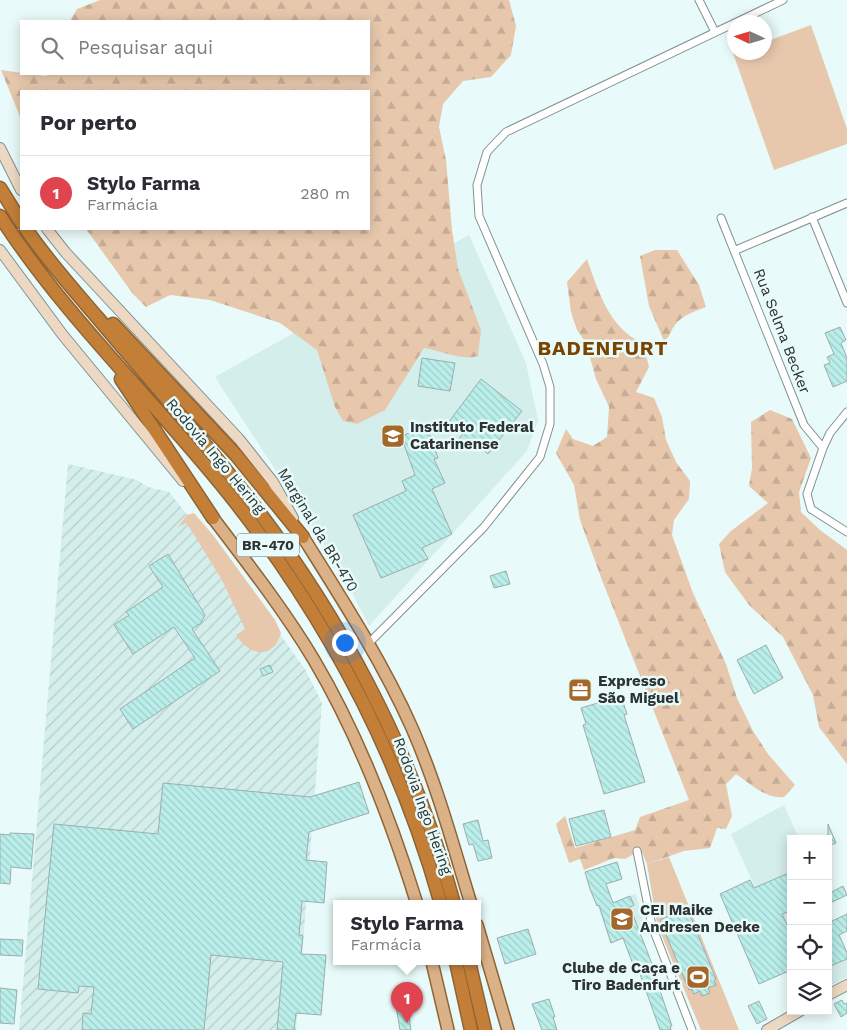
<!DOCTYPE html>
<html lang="pt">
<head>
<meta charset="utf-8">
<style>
	:root { --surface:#fff; --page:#f7f7f7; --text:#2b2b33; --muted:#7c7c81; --line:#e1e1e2; --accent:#1a73e8 }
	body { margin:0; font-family:"Work Sans",sans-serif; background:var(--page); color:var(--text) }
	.controls { position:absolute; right:15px; bottom:15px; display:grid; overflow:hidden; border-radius:0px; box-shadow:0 2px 12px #0003 }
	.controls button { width:45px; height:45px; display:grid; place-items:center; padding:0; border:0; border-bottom:1px solid var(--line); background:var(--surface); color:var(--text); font:25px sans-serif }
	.compass { position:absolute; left:727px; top:15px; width:45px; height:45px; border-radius:50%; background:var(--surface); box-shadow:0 2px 12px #0003; rotate:274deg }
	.you { position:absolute; left:344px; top:642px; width:18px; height:18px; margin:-12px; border:4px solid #fff; border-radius:50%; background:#1a73e8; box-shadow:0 0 0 8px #1a73e833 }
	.badge { display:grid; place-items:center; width:32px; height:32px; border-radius:50%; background:var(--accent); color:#fff; font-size:16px; font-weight:700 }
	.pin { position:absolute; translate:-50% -41px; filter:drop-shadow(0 1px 2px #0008) }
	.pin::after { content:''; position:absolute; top:26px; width:18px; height:15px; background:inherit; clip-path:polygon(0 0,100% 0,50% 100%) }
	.popup { position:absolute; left:333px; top:900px; width:148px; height:65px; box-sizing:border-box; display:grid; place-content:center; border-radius:0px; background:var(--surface); filter:drop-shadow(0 1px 4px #0005); font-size:16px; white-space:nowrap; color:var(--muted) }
	.popup b { font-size:19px; color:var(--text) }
	.popup::after { content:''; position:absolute; left:50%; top:100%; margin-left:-10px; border:10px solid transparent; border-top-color:var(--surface) }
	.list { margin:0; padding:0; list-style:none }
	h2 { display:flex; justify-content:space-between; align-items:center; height:65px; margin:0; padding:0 20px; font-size:21px }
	h2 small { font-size:16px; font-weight:400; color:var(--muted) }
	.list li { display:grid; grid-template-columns:32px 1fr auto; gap:15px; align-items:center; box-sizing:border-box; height:75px; padding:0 20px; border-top:1px solid var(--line) }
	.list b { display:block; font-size:19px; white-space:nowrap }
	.list p { margin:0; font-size:16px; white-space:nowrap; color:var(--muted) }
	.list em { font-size:16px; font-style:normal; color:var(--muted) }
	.icon { flex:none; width:28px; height:28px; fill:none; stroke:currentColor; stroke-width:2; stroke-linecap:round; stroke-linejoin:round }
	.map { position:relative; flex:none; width:847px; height:1030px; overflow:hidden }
	.search { position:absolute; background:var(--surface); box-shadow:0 2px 12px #0003; left:20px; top:20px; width:350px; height:55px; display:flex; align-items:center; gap:12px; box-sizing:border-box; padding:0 18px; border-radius:0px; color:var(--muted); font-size:19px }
	.panel { position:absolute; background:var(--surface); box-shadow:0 2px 12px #0003; left:20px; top:90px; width:350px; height:140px; border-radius:0px }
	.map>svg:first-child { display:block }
</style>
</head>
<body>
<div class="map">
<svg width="847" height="1030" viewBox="0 0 847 1030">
	<defs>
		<pattern id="industrial-furrows" width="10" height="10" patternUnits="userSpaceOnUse" patternTransform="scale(1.25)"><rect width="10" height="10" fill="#d4eeec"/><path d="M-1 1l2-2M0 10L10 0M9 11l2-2" fill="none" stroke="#b6cdcb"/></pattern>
		<pattern id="forest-firs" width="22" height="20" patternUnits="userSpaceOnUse" patternTransform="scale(1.25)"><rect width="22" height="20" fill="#e7c8ad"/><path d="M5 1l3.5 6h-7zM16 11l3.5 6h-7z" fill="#c6ac95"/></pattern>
		<pattern id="building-back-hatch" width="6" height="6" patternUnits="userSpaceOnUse" patternTransform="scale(1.25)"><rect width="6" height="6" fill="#b9eeea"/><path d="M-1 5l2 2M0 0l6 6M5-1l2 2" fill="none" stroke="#9fcdc9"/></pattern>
	</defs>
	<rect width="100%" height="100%" fill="#e8faf9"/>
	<!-- built -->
	<path fill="#d4eeec" d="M 469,235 L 526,363 L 538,420 L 527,451 L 369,626 L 341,571 L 215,377 Z
		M 784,805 L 799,839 L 791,839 L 791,968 L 731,834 Z
		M 636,894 L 646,931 L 610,943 L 598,907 Z
		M 828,908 L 847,951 L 847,977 L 828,987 Z"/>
	<!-- industrial -->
	<path fill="url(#industrial-furrows)" d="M 68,464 L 137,480 L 148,487 L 169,492 L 262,609 L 306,671 L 322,703 L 296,1030 L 19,1030 Z"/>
	<!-- grass -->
	<path fill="#e7c8ad" d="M 811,25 L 847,129 L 847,144 L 774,170 L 733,53 L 764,52 L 765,42 Z
		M 194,513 L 213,535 L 275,620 L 281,633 C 273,661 248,655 236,635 L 245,629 L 222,580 L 191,530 L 186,523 L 178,527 L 187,515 Z
		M 669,857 L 739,1030 L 701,1030 L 657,924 L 647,864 Z"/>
	<!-- forest -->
	<path fill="url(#forest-firs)" d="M 100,0 L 509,0 L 516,26 L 511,55 L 491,77 L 463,81 L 443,104 L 439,127 L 446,160 L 452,230 L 458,269 L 481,330 L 478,356 C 463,361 441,351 424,348 L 385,410 L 357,424 L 343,421 L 335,407 L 317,350 L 280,323 L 210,300 L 170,295 L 146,307 L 133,294 L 86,229 L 369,229 L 369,91 L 21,91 L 21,119 L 1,70 L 45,76 L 49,74 L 369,74 L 369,21 L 70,21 L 77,9 Z
		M 655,250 L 677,250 L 699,285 L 706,307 C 696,311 682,315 675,325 C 670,331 671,336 664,341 L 649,306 L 640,256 Z
		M 587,259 C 598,290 609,329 643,343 L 649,367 L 636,392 L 654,398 L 662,417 L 666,440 L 676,462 L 690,481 L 689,499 L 674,520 L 672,535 L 693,593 L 726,664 L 737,698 L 753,731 L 768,754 L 795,785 L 784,797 C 765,799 751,784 736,774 L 726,784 L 732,816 L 726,829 L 717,828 L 710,848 L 684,851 L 647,864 L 641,850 L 625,859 L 614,858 L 584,870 L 580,859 L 569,863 L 556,824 L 565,816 L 575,848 L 635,830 L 640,817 L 689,800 L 602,580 L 580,520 L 574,485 L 556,453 L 566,429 L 573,439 L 593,446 L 607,437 L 609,407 L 596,379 L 586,343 L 577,330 L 571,312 L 567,282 Z
		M 770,410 L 792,419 L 811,458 L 799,492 L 801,512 L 820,530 L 847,550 L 847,764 L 819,727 L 813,695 L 783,637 L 749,605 L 725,572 L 719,544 L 731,531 L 768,503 L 749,486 L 752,468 L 751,422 Z"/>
	<!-- building -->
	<path fill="url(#building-back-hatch)" stroke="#9dadac" d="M 840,327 L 846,340 L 841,343 L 847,358 L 847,381 L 833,387 L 824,365 L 830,363 L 827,357 L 834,354 L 825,333 Z
		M 422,358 L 455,363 L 450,391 L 418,386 Z
		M 481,379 L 522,411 L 488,454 L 474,443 L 469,450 L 457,441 L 463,434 L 448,423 Z
		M 427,427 L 438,458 L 434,459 L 445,483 L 432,489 L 452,534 L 422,548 L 428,559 L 381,578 L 353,515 L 406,491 L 402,481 L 415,475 L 401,436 Z
		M 168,554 L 205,615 L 201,623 L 192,629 L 220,671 L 133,729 L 120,709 L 195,658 L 174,627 L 133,654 L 114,625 L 129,615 L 126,612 L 163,587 L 149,566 Z
		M 506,571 L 510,584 L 494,588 L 490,576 Z
		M 766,645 L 783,678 L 754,694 L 737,660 Z
		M 270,665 L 273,672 L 263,676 L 260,669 Z
		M 616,695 L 619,704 L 623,702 L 627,714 L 624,715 L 645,782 L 604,794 L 583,725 L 586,724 L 581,708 L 601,702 L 600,699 Z
		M 359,782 L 369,813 L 309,832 L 306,860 L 327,862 L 324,903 L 302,901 L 299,935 L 303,936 L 301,954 L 326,955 L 321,1015 L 296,1013 L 294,1030 L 277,1030 L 283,962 L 211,955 L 204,1030 L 82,1030 L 83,1013 L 91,1014 L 94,987 L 79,986 L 78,993 L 38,989 L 54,824 L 158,834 L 163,783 L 310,797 Z
		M 604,810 L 611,837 L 576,846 L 569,819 Z
		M 478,820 L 483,841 L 488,840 L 492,858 L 478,861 L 473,844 L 469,845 L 463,824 Z
		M 828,824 L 836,843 L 828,846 Z
		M 10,833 L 34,834 L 31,869 L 11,867 L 10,884 L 0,883 L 0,834 L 10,835 Z
		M 617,862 L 622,879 L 606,884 L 613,903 L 630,896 L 634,905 L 630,907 L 654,969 L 653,970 L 672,1026 L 670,1026 L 671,1030 L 660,1030 L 640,974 L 637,975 L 623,938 L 611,943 L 599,905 L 597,906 L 590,889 L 585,872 Z
		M 791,872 L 791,911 L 782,914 L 791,933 L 791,970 L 759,984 L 720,894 L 750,880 L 754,888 Z
		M 843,886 L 847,895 L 828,904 L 828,894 Z
		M 662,904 L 664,916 L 657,917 L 654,905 Z
		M 687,908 L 716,979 L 714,980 L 716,985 L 708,988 L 710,993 L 702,996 L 700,991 L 694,994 L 692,989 L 689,990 L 660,920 Z
		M 847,914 L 847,931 L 839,935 L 847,953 L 847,959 L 828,967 L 828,923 Z
		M 528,929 L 536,954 L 505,964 L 497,938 Z
		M 0,939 L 23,940 L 22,956 L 0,955 Z
		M 0,988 L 17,990 L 14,1024 L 0,1023 Z
		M 549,999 L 555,1017 L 553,1017 L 557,1030 L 542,1030 L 532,1004 Z
		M 842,1000 L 844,1004 L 847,1003 L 847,1013 L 841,1017 L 834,1004 Z
		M 759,1001 L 767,1019 L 757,1024 L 748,1006 Z
		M 407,1004 L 411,1030 L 400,1030 L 396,1006 Z"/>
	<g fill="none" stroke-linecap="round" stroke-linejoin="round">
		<!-- street casing -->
		<g stroke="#819290" stroke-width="9">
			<path id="street" d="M 699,0 L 715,32
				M 812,217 L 847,303
				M 721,218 L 804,425 L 823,448
				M 736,250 L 847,203
				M 847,412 L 830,433 L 823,448 L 807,494 L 811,509 L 847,532
				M 369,643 L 484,527 L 540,457 L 550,424 L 550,387 L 543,364 L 479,216 L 477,185 L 487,152 L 506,132 L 783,0
				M 637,851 L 652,926 L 692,1030"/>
		</g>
		<!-- secondary casing -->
		<g stroke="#819290" stroke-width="12">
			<path id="secondary" d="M 0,148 L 21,190
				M 47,229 L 66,253 L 239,439 L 273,482 L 293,518
				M 0,250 L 62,334 L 183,481
				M 828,995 L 847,985
				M 767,1030 L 800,1011"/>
		</g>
		<!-- primary casing -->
		<g stroke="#8e6436" stroke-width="14">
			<path id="primary" d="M 213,518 C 248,564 284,610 314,660 C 359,736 391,820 417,904
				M 303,537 C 342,599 382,661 412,728 C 437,785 453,845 471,904
				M 477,925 L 508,1030
				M 432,962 L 448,1030"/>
		</g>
		<!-- highway casing -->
		<g stroke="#8e6436" stroke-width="15">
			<path id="highway" d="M 0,188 L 21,222
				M 0,216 C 65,317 154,400 229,494 C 326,616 399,754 441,904
				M 26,229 C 47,260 73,289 97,317 C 144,373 193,428 238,485 C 337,609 413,751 454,904
				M 113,324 L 236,455 L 303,537
				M 121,379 L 213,518
				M 456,962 L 471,1030
				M 469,962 L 485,1030"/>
		</g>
		<!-- street -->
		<use href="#street" stroke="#fff" stroke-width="7"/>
		<!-- secondary -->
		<use href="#secondary" stroke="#edd9c3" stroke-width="10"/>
		<!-- primary -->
		<use href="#primary" stroke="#dbb288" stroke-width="11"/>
		<!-- highway -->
		<use href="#highway" stroke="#c37f38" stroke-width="12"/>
	</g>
	<!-- icons -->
	<defs>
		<g id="university-square" transform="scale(1.25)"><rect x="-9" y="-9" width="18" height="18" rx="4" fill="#a4692a" stroke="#e8faf9"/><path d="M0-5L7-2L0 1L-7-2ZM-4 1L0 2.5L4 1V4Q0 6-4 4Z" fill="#fff"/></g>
		<g id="office-square" transform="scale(1.25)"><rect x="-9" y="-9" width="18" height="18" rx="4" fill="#a4692a" stroke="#e8faf9"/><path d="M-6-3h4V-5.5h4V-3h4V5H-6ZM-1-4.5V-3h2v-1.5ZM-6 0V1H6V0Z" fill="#fff"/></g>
		<g id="school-square" transform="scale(1.25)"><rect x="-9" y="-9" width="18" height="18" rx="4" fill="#a4692a" stroke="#e8faf9"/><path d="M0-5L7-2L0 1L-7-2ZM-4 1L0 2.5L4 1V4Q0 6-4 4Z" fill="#fff"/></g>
		<g id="stadium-square" transform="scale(1.25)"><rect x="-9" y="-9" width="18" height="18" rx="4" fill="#a4692a" stroke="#e8faf9"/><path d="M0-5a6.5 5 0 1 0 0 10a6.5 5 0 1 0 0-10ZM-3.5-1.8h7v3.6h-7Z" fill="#fff"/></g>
	</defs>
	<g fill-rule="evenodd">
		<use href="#university-square" x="393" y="436"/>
		<use href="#office-square" x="580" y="690"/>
		<use href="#school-square" x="622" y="919"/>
		<use href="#stadium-square" x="698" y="977"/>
	</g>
	<g text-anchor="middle" stroke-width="5" stroke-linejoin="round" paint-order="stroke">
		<!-- shield labels -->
		<rect fill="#e8faf9" stroke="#646f6e" stroke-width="1" x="237" y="533.5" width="62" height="23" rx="4"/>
		<g font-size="14" font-weight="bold" fill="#2c3332">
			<text x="268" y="550">BR-470</text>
		</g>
		<!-- street labels -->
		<g font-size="15" fill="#2c3332" stroke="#e8faf9">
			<text transform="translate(782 331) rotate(69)" y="5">Rua Selma Becker</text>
			<text transform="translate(216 456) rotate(50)" y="5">Rodovia Ingo Hering</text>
			<text transform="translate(318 530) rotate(59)" y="5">Marginal da BR-470</text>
			<text transform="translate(423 806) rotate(70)" y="5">Rodovia Ingo Hering</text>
		</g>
		<!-- poi labels -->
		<g font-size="15" font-weight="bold" fill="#2c3332" stroke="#e8faf9" text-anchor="start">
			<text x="410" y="432">Instituto Federal<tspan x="410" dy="17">Catarinense</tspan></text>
			<text x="598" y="686">Expresso<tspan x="598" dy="17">São Miguel</tspan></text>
			<text x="640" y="915">CEI Maike<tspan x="640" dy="17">Andresen Deeke</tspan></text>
			<text x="680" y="973" text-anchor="end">Clube de Caça e<tspan x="680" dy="17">Tiro Badenfurt</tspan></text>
		</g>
		<!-- district labels -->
		<g font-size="20" font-weight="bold" letter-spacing="1" fill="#784400" stroke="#e8faf9">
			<text x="603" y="355">BADENFURT</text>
		</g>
	</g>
</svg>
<div class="controls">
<button>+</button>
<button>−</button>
<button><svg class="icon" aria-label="locate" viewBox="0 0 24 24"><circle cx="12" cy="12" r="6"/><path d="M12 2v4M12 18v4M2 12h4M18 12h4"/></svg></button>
<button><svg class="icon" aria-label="layers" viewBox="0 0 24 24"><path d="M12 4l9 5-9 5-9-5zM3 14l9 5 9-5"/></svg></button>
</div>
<svg class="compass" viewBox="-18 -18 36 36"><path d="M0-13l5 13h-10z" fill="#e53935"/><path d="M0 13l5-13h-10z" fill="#7c7c81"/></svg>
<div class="you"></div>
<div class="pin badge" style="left:407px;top:1023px;background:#e0444e">1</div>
<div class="popup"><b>Stylo Farma</b>Farmácia</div>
<div class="search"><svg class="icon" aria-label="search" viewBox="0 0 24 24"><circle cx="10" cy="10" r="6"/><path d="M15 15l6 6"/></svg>Pesquisar aqui</div>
<section class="panel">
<h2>Por perto<small></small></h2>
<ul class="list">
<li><span class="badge" style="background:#e0444e">1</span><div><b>Stylo Farma</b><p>Farmácia</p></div><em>280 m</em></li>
</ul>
</section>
</div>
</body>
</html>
